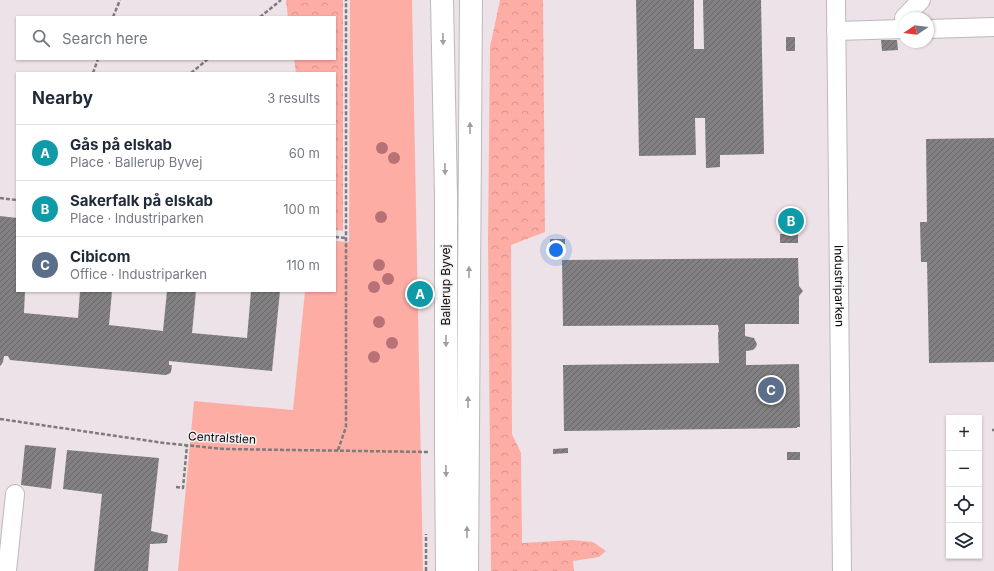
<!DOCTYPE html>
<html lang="en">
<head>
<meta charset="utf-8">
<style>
	:root { --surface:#fff; --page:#f2f2f3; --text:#1f2937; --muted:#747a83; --line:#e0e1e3; --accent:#0b8043 }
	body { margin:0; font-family:Inter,sans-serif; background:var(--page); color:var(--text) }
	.controls { position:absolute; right:12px; bottom:12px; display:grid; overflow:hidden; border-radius:0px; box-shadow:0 1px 3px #0004 }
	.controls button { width:36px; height:36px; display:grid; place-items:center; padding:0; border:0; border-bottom:1px solid var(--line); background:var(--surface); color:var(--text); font:20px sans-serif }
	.compass { position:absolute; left:898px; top:12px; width:36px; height:36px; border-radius:50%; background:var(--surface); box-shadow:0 1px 3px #0004; rotate:257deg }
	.you { position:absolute; left:556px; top:250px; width:14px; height:14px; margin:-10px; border:3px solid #fff; border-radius:50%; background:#1a73e8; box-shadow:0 0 0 6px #1a73e833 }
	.badge { display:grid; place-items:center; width:26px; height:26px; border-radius:50%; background:var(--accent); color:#fff; font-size:13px; font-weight:700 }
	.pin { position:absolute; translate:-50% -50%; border:2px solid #fff; box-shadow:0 1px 4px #0006 }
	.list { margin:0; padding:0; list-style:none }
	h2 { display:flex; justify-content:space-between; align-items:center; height:52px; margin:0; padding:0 16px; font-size:17px }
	h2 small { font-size:13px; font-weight:400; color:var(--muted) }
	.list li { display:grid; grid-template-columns:26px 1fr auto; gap:12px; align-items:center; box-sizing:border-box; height:56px; padding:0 16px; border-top:1px solid var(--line) }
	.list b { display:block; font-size:15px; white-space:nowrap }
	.list p { margin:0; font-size:13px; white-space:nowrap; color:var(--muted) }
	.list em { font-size:13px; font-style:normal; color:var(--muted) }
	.icon { flex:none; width:22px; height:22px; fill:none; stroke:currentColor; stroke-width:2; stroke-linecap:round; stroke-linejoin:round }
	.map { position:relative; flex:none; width:994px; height:571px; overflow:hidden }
	.search { position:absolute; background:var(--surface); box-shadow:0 1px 3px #0004; left:16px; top:16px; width:320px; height:44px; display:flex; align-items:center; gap:10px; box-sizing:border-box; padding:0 14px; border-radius:0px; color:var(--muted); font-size:15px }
	.panel { position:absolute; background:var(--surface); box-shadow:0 1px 3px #0004; left:16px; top:72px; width:320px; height:220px; border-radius:0px }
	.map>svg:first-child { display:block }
</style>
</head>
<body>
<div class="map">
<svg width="994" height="571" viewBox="0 0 994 571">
	<defs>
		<pattern id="forest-crowns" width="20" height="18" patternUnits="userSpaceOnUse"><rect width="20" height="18" fill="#feada5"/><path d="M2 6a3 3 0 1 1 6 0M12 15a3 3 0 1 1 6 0" fill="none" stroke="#d8948d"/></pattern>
		<pattern id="building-hatch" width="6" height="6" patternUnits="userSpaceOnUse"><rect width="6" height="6" fill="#828082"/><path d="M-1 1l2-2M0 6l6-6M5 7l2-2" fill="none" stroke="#696769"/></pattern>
	</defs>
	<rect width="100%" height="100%" fill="#f3eff0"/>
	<!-- built -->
	<path fill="#ede2e7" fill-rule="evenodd" d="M 0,0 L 994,0 L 994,571 L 0,571 ZM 17,17 L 335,17 L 335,59 L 17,59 ZM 904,18 L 928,18 L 928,42 L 904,42 ZM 17,73 L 335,73 L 335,291 L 17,291 ZM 949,418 L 979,418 L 979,556 L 949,556 Z"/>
	<!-- grass -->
	<path fill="#feada5" d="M 350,0 L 412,0 L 423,571 L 178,571 L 194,401 L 293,410 L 305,291 L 335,291 L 335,241 L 349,242 Z"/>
	<!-- forest -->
	<path fill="url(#forest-crowns)" d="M 286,0 L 343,0 L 343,231 L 335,230 L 335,73 L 296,73 L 294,59 L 335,59 L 335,17 L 288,17 Z
		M 500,0 L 543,0 L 545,232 L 511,245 L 512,434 L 521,453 L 522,543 L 573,540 L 593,542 L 606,551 L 599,557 L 573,561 L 574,571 L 491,571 L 488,240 L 490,47 Z"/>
	<!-- building -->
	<path fill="url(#building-hatch)" d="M 636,0 L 694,0 L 694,49 L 704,49 L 703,0 L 761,0 L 764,154 L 720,155 L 720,167 L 706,168 L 705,118 L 695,118 L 696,155 L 639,156 Z
		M 786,37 L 795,37 L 795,51 L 786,51 Z
		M 881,40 L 897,40 L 898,50 L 882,51 Z
		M 994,138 L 994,362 L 929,363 L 927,262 L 921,262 L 920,222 L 927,222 L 926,139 Z
		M 0,216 L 17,218 L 17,291 L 25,291 L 24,313 L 78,318 L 80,291 L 112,291 L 109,325 L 163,331 L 167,291 L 196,291 L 192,333 L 247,338 L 251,291 L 280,291 L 272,371 L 169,361 L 169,365 L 172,365 L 171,372 L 169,374 L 165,375 L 10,360 L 8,356 L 4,356 L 3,362 L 1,365 L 0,366 Z
		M 798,233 L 798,243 L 780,243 L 780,234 Z
		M 550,239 L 565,239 L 565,244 L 550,244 Z
		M 798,258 L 799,286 L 803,291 L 799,296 L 799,324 L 745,324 L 745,336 L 754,338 L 757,344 L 756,347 L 753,350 L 746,351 L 746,365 L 799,364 L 800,427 L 797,427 L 797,428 L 564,431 L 563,365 L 719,363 L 718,332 L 719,332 L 718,325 L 563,326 L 562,260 Z
		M 25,445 L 56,448 L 51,489 L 21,485 Z
		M 568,448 L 568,453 L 553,454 L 553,449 Z
		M 67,450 L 159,458 L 151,531 L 168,535 L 167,543 L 150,544 L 148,571 L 94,571 L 102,494 L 63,489 Z
		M 787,452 L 800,452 L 800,460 L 787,460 Z"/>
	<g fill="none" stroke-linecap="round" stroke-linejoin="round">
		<!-- minor casing -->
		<g stroke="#bcb9ba" stroke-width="20">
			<g id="minor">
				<path id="s1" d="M 836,0 L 842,571"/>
				<path d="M 904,18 L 921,0"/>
				<path d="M 928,29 L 994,27"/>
				<path d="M 836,31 L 904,29"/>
				<path d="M 7,571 L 15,494"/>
			</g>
		</g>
		<!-- major casing -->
		<g stroke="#bcb9ba" stroke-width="24">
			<path id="major" d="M 442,0 L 446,195 L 446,452 L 447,571
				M 467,571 L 471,0"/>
		</g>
		<!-- path -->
		<path stroke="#7e7b7c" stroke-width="2.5" stroke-dasharray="4 2" stroke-linecap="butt" d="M 113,17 L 120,0
			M 260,17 L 281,0
			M 93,73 L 98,59
			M 191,73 L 208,59
			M 0,198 L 17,200
			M 335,237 L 346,238
			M 0,419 L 164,443 L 224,449 L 428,452
			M 992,430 L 994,430
			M 338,450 L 346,427 L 346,0
			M 176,487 L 183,488 L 187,445
			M 426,571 L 426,534"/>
		<!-- minor -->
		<use href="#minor" stroke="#fff" stroke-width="18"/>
		<!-- major -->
		<use href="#major" stroke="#fff" stroke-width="22"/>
	</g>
	<!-- trees -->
	<g fill="#b87276">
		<circle cx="382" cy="148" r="6"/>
		<circle cx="394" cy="158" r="6"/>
		<circle cx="381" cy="217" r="6"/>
		<circle cx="379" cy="265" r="6"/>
		<circle cx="388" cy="279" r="6"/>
		<circle cx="374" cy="287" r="6"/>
		<circle cx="379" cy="322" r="6"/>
		<circle cx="392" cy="343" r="6"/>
		<circle cx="374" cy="357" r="6"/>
	</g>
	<!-- one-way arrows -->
	<defs><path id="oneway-solid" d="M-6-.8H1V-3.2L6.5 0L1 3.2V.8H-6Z"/></defs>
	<g fill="#9f9f9f">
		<use href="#oneway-solid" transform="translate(443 39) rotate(89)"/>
		<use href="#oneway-solid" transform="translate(470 128) rotate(-90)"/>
		<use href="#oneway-solid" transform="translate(445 169) rotate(89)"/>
		<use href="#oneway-solid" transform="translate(469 272) rotate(-90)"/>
		<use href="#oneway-solid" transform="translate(446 341) rotate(90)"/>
		<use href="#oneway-solid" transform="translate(468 402) rotate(-90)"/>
		<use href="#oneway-solid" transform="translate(446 471) rotate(89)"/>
		<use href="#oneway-solid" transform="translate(467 532) rotate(-90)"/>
	</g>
	<g text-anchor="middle" stroke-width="3" stroke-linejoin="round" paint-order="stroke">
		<!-- street labels -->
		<g font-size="12" fill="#0f0e0e" stroke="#f3eff0">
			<text transform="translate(446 285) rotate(-90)" y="4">Ballerup Byvej</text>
			<text dy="4" stroke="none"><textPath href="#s1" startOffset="286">Industriparken</textPath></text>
			<text transform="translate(222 438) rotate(3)" y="4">Centralstien</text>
		</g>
	</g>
</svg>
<div class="controls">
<button>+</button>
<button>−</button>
<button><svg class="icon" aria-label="locate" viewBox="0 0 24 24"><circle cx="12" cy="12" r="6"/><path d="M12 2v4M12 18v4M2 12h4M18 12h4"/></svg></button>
<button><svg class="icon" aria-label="layers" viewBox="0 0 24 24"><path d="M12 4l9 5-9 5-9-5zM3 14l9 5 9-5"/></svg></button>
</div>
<svg class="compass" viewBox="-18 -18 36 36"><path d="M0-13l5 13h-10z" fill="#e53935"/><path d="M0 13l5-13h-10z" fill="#747a83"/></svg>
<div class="you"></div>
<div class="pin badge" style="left:420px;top:294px;background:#0f9aa8">A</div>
<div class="pin badge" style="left:791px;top:221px;background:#0f9aa8">B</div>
<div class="pin badge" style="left:771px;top:390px;background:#5c6f8a">C</div>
<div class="search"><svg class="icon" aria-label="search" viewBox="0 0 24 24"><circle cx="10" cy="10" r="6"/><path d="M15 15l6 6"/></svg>Search here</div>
<section class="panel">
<h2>Nearby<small>3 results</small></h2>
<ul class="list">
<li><span class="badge" style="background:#0f9aa8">A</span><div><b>Gås på elskab</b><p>Place · Ballerup Byvej</p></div><em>60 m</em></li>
<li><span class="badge" style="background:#0f9aa8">B</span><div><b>Sakerfalk på elskab</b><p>Place · Industriparken</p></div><em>100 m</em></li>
<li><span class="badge" style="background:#5c6f8a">C</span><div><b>Cibicom</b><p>Office · Industriparken</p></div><em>110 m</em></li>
</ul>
</section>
</div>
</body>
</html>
